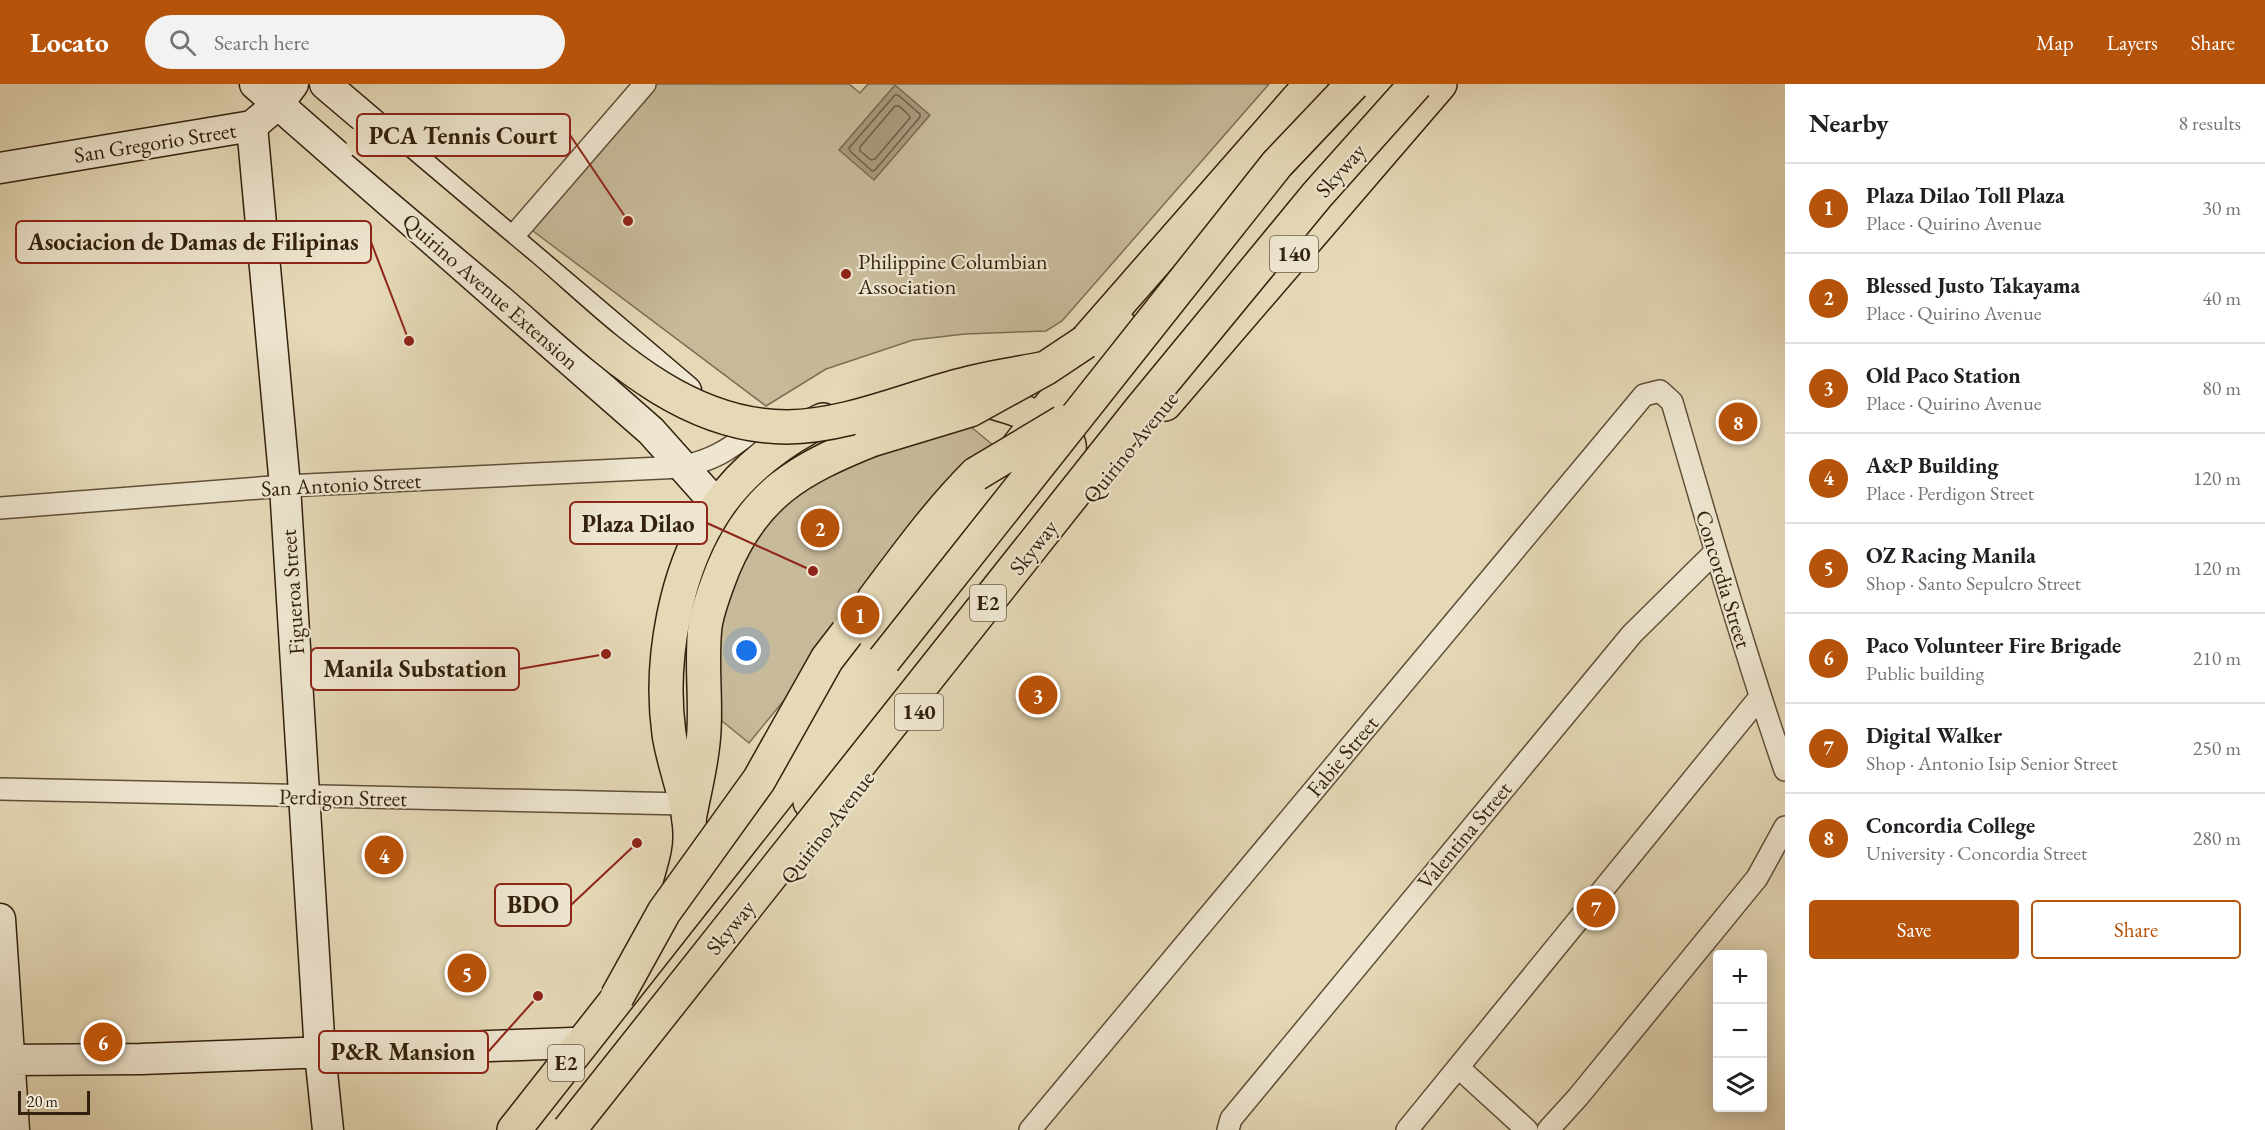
<!DOCTYPE html>
<html lang="en">
<head>
<meta charset="utf-8">
<style>
	:root { --surface:#fff; --page:#f2f2f2; --text:#202124; --muted:#757577; --line:#e0e0e0; --accent:#b45309 }
	body { margin:0; font-family:"EB Garamond",serif; background:var(--page); color:var(--text) }
	.controls { position:absolute; right:18px; bottom:18px; display:grid; overflow:hidden; border-radius:6px; box-shadow:0 3px 15px #0003 }
	.controls button { width:54px; height:54px; display:grid; place-items:center; padding:0; border:0; border-bottom:2px solid var(--line); background:var(--surface); color:var(--text); font:30px sans-serif }
	.scale { position:absolute; left:18px; bottom:15px; width:72px; box-sizing:border-box; padding-left:6px; border:3px solid #33210e; border-top:0; font-size:16px; line-height:21px; white-space:nowrap; color:#33210e; -webkit-text-stroke:4px #eee6d0; paint-order:stroke }
	.you { position:absolute; left:747px; top:567px; width:21px; height:21px; margin:-15px; border:4px solid #fff; border-radius:50%; background:#1a73e8; box-shadow:0 0 0 9px #1a73e833 }
	.badge { display:grid; place-items:center; width:39px; height:39px; border-radius:50%; background:var(--accent); color:#fff; font-size:20px; font-weight:700 }
	.pin { position:absolute; translate:-50% -50%; border:3px solid #fff; box-shadow:0 2px 6px #0006 }
	.list { margin:0; padding:0; list-style:none }
	h2 { display:flex; justify-content:space-between; align-items:center; height:78px; margin:0; padding:0 24px; font-size:26px }
	h2 small { font-size:20px; font-weight:400; color:var(--muted) }
	.list li { display:grid; grid-template-columns:39px 1fr auto; gap:18px; align-items:center; box-sizing:border-box; height:90px; padding:0 24px; border-top:2px solid var(--line) }
	.list b { display:block; font-size:22px; white-space:nowrap }
	.list p { margin:0; font-size:20px; white-space:nowrap; color:var(--muted) }
	.list em { font-size:20px; font-style:normal; color:var(--muted) }
	.actions { display:flex; gap:12px; padding:18px 24px }
	.actions a { flex:1; padding:14px 0; border:2px solid var(--accent); border-radius:6px; text-align:center; font-size:21px; color:var(--accent) }
	.actions .main { background:var(--accent); color:#fff }
	.icon { flex:none; width:33px; height:33px; fill:none; stroke:currentColor; stroke-width:2; stroke-linecap:round; stroke-linejoin:round }
	.map { position:relative; flex:none; width:1785px; height:1046px; overflow:hidden }
	header { display:flex; align-items:center; gap:36px; box-sizing:border-box; height:84px; padding:0 30px; background:var(--accent); color:#fff }
	header strong { font-size:28px }
	nav { display:flex; gap:33px; margin-inline-start:auto; font-size:21px }
	.search { width:420px; height:54px; background:var(--page); display:flex; align-items:center; gap:15px; box-sizing:border-box; padding:0 21px; border-radius:33px; color:var(--muted); font-size:22px }
	main { display:flex }
	aside { flex:1; background:var(--surface) }
	.map>svg:first-child { display:block }
</style>
</head>
<body>
<header>
<strong>Locato</strong>
<div class="search"><svg class="icon" aria-label="search" viewBox="0 0 24 24"><circle cx="10" cy="10" r="6"/><path d="M15 15l6 6"/></svg>Search here</div>
<nav><a>Map</a><a>Layers</a><a>Share</a></nav>
</header>
<main>
<div class="map">
<svg width="1785" height="1046" viewBox="0 0 1785 1046">
	<rect width="100%" height="100%" fill="#e5d9b7"/>
	<filter id="stains"><feTurbulence type="fractalNoise" baseFrequency=".00333" numOctaves="4"/><feColorMatrix values="0 0 0 0 .2 0 0 0 0 .09 0 0 0 0 .02 0 0 0 .5 -.17"/></filter>
	<radialGradient id="worn" r=".72"><stop offset=".6" stop-color="#630" stop-opacity="0"/><stop offset="1" stop-color="#630" stop-opacity=".3"/></radialGradient>
	<!-- green -->
	<path fill="#c7ba9a" stroke="#7d6e54" stroke-width="1.5" d="M 652,0 L 849,0 L 860,9 L 868,0 L 1269,0 L 1062,237 L 1046,247 L 965,250 L 913,256 L 826,285 L 766,322 L 529,144 Z
		M 959,333 L 993,361 L 749,659 L 717,633 L 715,552 L 757,412 Z"/>
	<!-- water -->
	<path fill="#a89a7e" stroke="#796a51" stroke-width="1.5" d="M 895,1 L 930,31 L 874,96 L 839,66 Z"/>
	<g fill="none" stroke-linecap="round" stroke-linejoin="round">
		<!-- shore -->
		<path stroke="#6e5e46" stroke-width="1.5" d="M 895,11 L 898,11 L 920,30 L 920,33 L 875,86 L 872,87 L 850,67 L 849,64 Z
			M 895,22 L 899,22 L 909,31 L 910,34 L 875,75 L 871,76 L 860,67 L 860,63 Z"/>
		<!-- highway-tunnel -->
		<path stroke="#c1b495" stroke-width="33" stroke-dasharray="33 16" stroke-linecap="butt" d="M 847,549 L 874,515"/>
		<!-- street casing -->
		<g stroke="#604f38" stroke-width="24">
			<path id="street" d="M 510,156 L 645,0
				M 0,424 L 285,402 L 682,383 C 712,376 728,367 752,347
				M 0,705 L 685,720
				M 1459,984 L 1527,1046
				M 1030,1046 L 1644,311 L 1660,307 L 1672,318 C 1708,441 1743,564 1785,686
				M 1228,1046 L 1231,1035 L 1632,550 L 1715,468
				M 1407,1046 L 1760,613
				M 1548,1046 L 1578,1013 L 1757,794 L 1785,743"/>
		</g>
		<!-- secondary casing -->
		<g stroke="#33210e" stroke-width="33">
			<path id="secondary" d="M 255,0 L 651,347 L 718,422
				M 325,0 L 686,307
				M 252,42 L 285,402 L 320,969 L 328,1046
				M 0,84 L 252,42 L 278,20 L 293,0
				M 0,835 L 14,1046
				M 9,976 L 141,975 L 572,959"/>
		</g>
		<!-- primary casing -->
		<g stroke="#33210e" stroke-width="36">
			<path id="primary" d="M 1165,320 L 1440,0
				M 790,661 L 1040,334 L 1119,241
				M 810,718 L 1068,370 C 1069,367 1070,364 1069,361 C 1066,335 987,316 966,312
				M 679,807 C 684,788 691,769 690,749 C 689,716 674,683 669,650 C 659,578 675,484 718,422 C 743,386 783,355 823,336"/>
		</g>
		<!-- highway casing -->
		<g stroke="#33210e" stroke-width="36">
			<path id="highway" d="M 1085,258 L 1311,0
				M 874,515 C 907,471 938,428 976,390
				M 689,736 C 694,707 703,676 704,646 C 706,612 701,577 705,542 C 708,523 716,503 723,485 C 754,410 799,385 871,356
				M 514,1046 L 884,576"/>
		</g>
		<!-- street -->
		<use href="#street" stroke="#eee6d0" stroke-width="21"/>
		<!-- secondary -->
		<use href="#secondary" stroke="#eee6d0" stroke-width="30"/>
		<!-- primary -->
		<use href="#primary" stroke="#e5d9b7" stroke-width="33"/>
		<!-- highway -->
		<use href="#highway" stroke="#e5d9b7" stroke-width="33"/>
		<!-- highway-bridge casing -->
		<g stroke="#33210e" stroke-width="36" stroke-linecap="butt">
			<path id="highway-bridge" d="M 363,58 C 416,103 469,148 522,192 C 599,258 678,343 787,343 C 847,342 904,316 962,301 C 990,293 1018,290 1046,284
				M 871,356 L 970,326 L 1046,284 L 1085,258
				M 976,390 L 1063,338
				M 884,576 L 1277,80 L 1353,0
				M 617,913 L 664,828 L 759,696 L 827,575 L 847,549
				M 569,1046 L 1140,326 L 1317,111 L 1416,0"/>
		</g>
		<!-- highway-bridge -->
		<use href="#highway-bridge" stroke="#e5d9b7" stroke-width="33"/>
	</g>
	<!-- markers -->
	<circle fill="#8f2418" stroke="#eee6d0" stroke-width="2" cx="846" cy="190" r="6"/>
	<g text-anchor="middle" stroke-width="4.5" stroke-linejoin="round" paint-order="stroke">
		<!-- shield labels -->
		<g fill="#eee6d0" stroke="#6b5c48" stroke-width="1.5">
			<rect x="1270" y="152" width="48" height="36" rx="4.5"/>
			<rect x="970" y="501" width="36" height="36" rx="4.5"/>
			<rect x="895" y="610" width="48" height="36" rx="4.5"/>
			<rect x="548" y="961" width="36" height="36" rx="4.5"/>
		</g>
		<g font-size="21" font-weight="bold" fill="#33210e">
			<text x="1294" y="177">140</text>
			<text x="988" y="526">E2</text>
			<text x="919" y="635">140</text>
			<text x="566" y="986">E2</text>
		</g>
		<!-- street labels -->
		<g font-size="22" fill="#33210e" stroke="#eee6d0">
			<text transform="translate(155 58) rotate(-9)" y="8">San Gregorio Street</text>
			<text transform="translate(1340 86) rotate(-49)" y="8">Skyway</text>
			<text transform="translate(491 207) rotate(41)" y="8">Quirino Avenue Extension</text>
			<text transform="translate(1130 363) rotate(-51)" y="8">Quirino Avenue</text>
			<text transform="translate(341 400) rotate(-3)" y="8">San Antonio Street</text>
			<text transform="translate(1033 463) rotate(-52)" y="8">Skyway</text>
			<text transform="translate(1724 495) rotate(73)" y="8">Concordia Street</text>
			<text transform="translate(292 508) rotate(-94)" y="8">Figueroa Street</text>
			<text transform="translate(1342 672) rotate(-50)" y="8">Fabie Street</text>
			<text transform="translate(343 713) rotate(1)" y="8">Perdigon Street</text>
			<text transform="translate(827 743) rotate(-52)" y="8">Quirino Avenue</text>
			<text transform="translate(1464 751) rotate(-50)" y="8">Valentina Street</text>
			<text transform="translate(730 843) rotate(-51)" y="8">Skyway</text>
		</g>
		<!-- poi labels -->
		<g font-size="22" fill="#33210e" stroke="#eee6d0" text-anchor="start">
			<text x="858" y="185">Philippine Columbian<tspan x="858" dy="25">Association</tspan></text>
		</g>
	</g>
	<!-- callouts -->
	<path fill="none" stroke="#8f2418" stroke-width="2" d="M628 137L570 51M409 257L371 158M813 487L707 439M606 570L519 585M637 759L571 821M538 912L488 968"/>
	<g fill="#8f2418" stroke="#eee6d0" stroke-width="2">
		<circle cx="628" cy="137" r="6"/>
		<circle cx="409" cy="257" r="6"/>
		<circle cx="813" cy="487" r="6"/>
		<circle cx="606" cy="570" r="6"/>
		<circle cx="637" cy="759" r="6"/>
		<circle cx="538" cy="912" r="6"/>
	</g>
	<g fill="#eee6d0" stroke="#8f2418" stroke-width="2">
		<rect x="357" y="30" width="213" height="42" rx="6"/>
		<rect x="16" y="137" width="355" height="42" rx="6"/>
		<rect x="570" y="418" width="137" height="42" rx="6"/>
		<rect x="311" y="564" width="208" height="42" rx="6"/>
		<rect x="495" y="800" width="76" height="42" rx="6"/>
		<rect x="319" y="947" width="169" height="42" rx="6"/>
	</g>
	<g font-size="24" text-anchor="middle" font-weight="bold" fill="#33210e">
		<text x="463" y="60">PCA Tennis Court</text>
		<text x="193" y="166">Asociacion de Damas de Filipinas</text>
		<text x="638" y="448">Plaza Dilao</text>
		<text x="415" y="593">Manila Substation</text>
		<text x="533" y="829">BDO</text>
		<text x="403" y="976">P&amp;R Mansion</text>
	</g>
	<rect width="100%" height="100%" filter="url(#stains)"/>
	<rect width="100%" height="100%" fill="url(#worn)"/>
</svg>
<div class="controls">
<button>+</button>
<button>−</button>
<button><svg class="icon" aria-label="layers" viewBox="0 0 24 24"><path d="M12 4l9 5-9 5-9-5zM3 14l9 5 9-5"/></svg></button>
</div>
<div class="scale">20 m</div>
<div class="you"></div>
<div class="pin badge" style="left:860px;top:531px">1</div>
<div class="pin badge" style="left:820px;top:444px">2</div>
<div class="pin badge" style="left:1038px;top:611px">3</div>
<div class="pin badge" style="left:384px;top:771px">4</div>
<div class="pin badge" style="left:467px;top:889px">5</div>
<div class="pin badge" style="left:103px;top:958px">6</div>
<div class="pin badge" style="left:1596px;top:824px">7</div>
<div class="pin badge" style="left:1738px;top:338px">8</div>
</div>
<aside>
<h2>Nearby<small>8 results</small></h2>
<ul class="list">
<li><span class="badge">1</span><div><b>Plaza Dilao Toll Plaza</b><p>Place · Quirino Avenue</p></div><em>30 m</em></li>
<li><span class="badge">2</span><div><b>Blessed Justo Takayama</b><p>Place · Quirino Avenue</p></div><em>40 m</em></li>
<li><span class="badge">3</span><div><b>Old Paco Station</b><p>Place · Quirino Avenue</p></div><em>80 m</em></li>
<li><span class="badge">4</span><div><b>A&amp;P Building</b><p>Place · Perdigon Street</p></div><em>120 m</em></li>
<li><span class="badge">5</span><div><b>OZ Racing Manila</b><p>Shop · Santo Sepulcro Street</p></div><em>120 m</em></li>
<li><span class="badge">6</span><div><b>Paco Volunteer Fire Brigade</b><p>Public building</p></div><em>210 m</em></li>
<li><span class="badge">7</span><div><b>Digital Walker</b><p>Shop · Antonio Isip Senior Street</p></div><em>250 m</em></li>
<li><span class="badge">8</span><div><b>Concordia College</b><p>University · Concordia Street</p></div><em>280 m</em></li>
</ul>
<div class="actions"><a class="main">Save</a><a>Share</a></div>
</aside>
</main>
</body>
</html>
